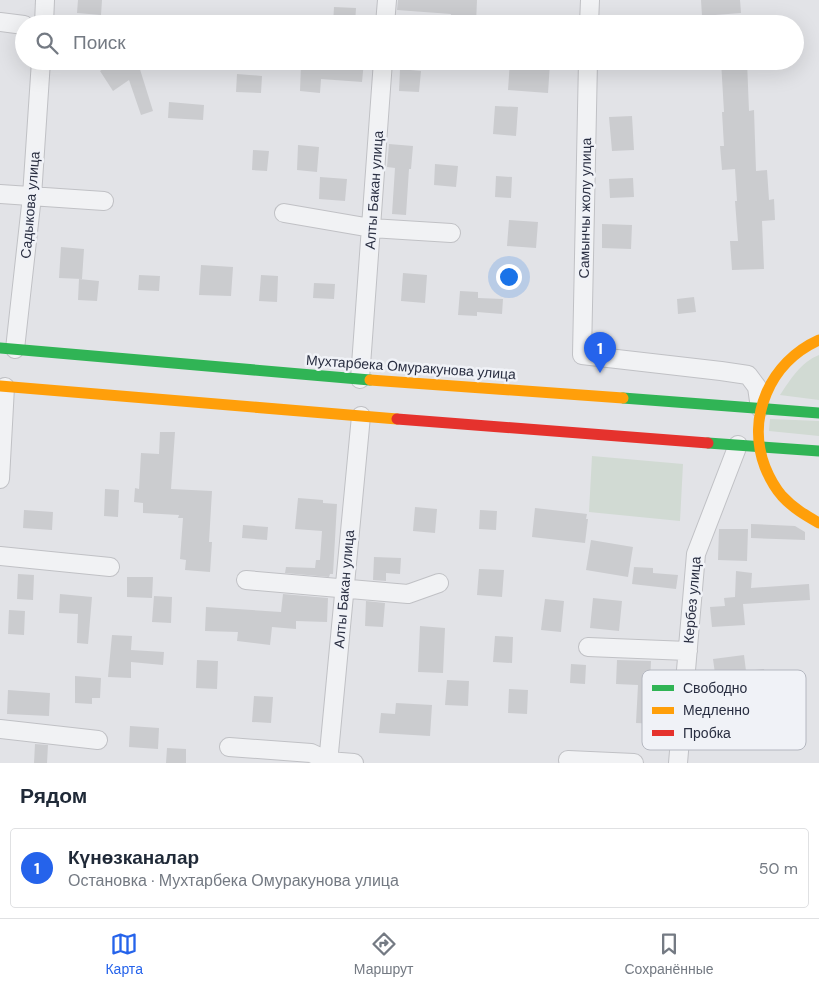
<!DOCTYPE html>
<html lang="ru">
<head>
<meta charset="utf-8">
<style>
	:root { --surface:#fff; --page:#f6f6f7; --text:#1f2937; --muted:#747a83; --line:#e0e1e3; --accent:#2563eb }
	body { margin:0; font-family:"DM Sans",sans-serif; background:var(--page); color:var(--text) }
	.you { position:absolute; left:508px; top:276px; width:18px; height:18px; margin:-12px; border:4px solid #fff; border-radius:50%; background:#1a73e8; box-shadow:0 0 0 8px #1a73e833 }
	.badge { display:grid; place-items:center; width:32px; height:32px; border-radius:50%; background:var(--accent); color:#fff; font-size:16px; font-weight:700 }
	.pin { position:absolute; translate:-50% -41px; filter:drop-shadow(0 1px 2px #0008) }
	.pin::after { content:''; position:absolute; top:26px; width:18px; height:15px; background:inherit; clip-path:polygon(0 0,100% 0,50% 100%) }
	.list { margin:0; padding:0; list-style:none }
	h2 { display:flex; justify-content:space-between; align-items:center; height:65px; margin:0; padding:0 20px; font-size:21px }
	h2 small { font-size:16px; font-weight:400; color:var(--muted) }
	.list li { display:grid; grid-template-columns:32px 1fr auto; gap:15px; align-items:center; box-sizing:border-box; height:80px; margin:0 10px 10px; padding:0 10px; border:1px solid var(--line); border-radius:5px }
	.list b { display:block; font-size:19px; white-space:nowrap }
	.list p { margin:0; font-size:16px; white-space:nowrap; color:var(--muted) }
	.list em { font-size:16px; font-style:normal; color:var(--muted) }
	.icon { flex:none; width:28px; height:28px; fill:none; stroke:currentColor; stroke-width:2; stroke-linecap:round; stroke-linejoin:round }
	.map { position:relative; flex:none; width:819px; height:763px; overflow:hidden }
	.search { position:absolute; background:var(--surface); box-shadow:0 5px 20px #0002; left:15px; right:15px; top:15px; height:55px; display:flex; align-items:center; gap:12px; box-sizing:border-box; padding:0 18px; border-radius:28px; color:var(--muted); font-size:19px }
	.sheet { height:155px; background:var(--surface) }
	nav { display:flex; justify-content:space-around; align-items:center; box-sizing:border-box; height:70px; border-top:1px solid var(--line); background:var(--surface); font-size:14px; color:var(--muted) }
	nav a { display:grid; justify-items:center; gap:2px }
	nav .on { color:var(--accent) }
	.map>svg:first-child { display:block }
</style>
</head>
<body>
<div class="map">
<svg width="819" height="763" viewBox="0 0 819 763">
	<rect width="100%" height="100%" fill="#e2e3e7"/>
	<!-- green -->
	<path fill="#d1dad3" d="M 819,355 L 819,400 L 780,395 C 790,380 801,362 819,355 Z
		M 770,419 L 819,421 L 819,436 L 769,431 Z
		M 592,456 L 683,464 L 680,521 L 589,512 Z"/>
	<!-- building -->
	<path fill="#cbcccf" d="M 78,0 L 102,0 L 101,15 L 77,13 Z
		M 398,0 L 477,0 L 476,24 L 450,23 L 451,14 L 397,10 Z
		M 701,0 L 740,0 L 741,13 L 702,16 Z
		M 334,7 L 356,8 L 355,24 L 333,24 Z
		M 332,61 L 364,61 L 362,82 L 321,79 L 320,93 L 300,91 L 301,65 L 331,67 Z
		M 510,61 L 550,63 L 548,93 L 508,90 Z
		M 721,61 L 747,61 L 749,111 L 754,110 L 756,171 L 767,170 L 769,200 L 774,199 L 775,220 L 762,221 L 764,269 L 732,270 L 730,241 L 738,241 L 735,201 L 737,201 L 735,169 L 722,170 L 720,146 L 724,146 L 722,112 L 724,112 Z
		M 138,63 L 153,111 L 141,115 L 129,80 L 113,91 L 100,71 L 110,64 L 114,70 Z
		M 400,69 L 421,71 L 419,92 L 399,91 Z
		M 237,74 L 262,76 L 261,93 L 236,92 Z
		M 169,102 L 204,105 L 203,120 L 168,118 Z
		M 495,106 L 518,107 L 516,136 L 493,134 Z
		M 632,116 L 634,150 L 612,151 L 609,117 Z
		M 389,144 L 413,146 L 411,169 L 409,169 L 406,215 L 392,214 L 395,168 L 387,167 Z
		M 298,145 L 319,147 L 317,172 L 297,170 Z
		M 253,150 L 269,151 L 267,171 L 252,170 Z
		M 435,164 L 458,166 L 456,187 L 434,185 Z
		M 496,176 L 512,177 L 511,198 L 495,197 Z
		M 320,177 L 347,179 L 345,201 L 319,199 Z
		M 633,178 L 634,197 L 610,198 L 609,179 Z
		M 509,220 L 538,222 L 536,248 L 507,246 Z
		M 602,224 L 632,225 L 631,249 L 602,248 Z
		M 61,247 L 84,249 L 82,279 L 59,278 Z
		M 201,265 L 233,267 L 231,296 L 199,295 Z
		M 403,273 L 427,275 L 425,303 L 401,301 Z
		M 139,275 L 160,276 L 159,291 L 138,290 Z
		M 261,275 L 278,276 L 277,302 L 259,301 Z
		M 79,279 L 99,281 L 97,301 L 78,300 Z
		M 314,283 L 335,284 L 334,299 L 313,298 Z
		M 460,291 L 478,292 L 478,298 L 503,299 L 502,314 L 477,312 L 477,316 L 458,315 Z
		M 694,297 L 696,312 L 678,314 L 677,299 Z
		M 160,432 L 175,432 L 171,489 L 212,491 L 209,542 L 212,542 L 210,572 L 185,570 L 186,560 L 180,559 L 183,518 L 178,518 L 179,515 L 143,513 L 143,503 L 134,502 L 135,488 L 139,489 L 141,453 L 159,454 Z
		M 105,489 L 119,490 L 118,517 L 104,516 Z
		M 298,498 L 323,500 L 323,503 L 337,504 L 333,574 L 330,574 L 329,577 L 285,573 L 286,567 L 315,568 L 316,560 L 320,560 L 322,531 L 295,529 Z
		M 415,507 L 437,509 L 435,533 L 413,531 Z
		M 535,508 L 587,514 L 586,519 L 588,519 L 585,543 L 532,537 Z
		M 24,510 L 53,512 L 52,530 L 23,528 Z
		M 480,510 L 497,511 L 496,530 L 479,529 Z
		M 751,524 L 795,526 L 805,532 L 805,540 L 751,538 Z
		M 243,525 L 268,527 L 267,540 L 242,538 Z
		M 719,529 L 748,529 L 747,561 L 718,560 Z
		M 591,540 L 633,547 L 628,577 L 586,570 Z
		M 374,557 L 401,558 L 400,574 L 386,573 L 386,581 L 373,580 Z
		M 634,567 L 653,568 L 653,573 L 678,575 L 676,589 L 632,584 Z
		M 479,569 L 504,570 L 502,597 L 477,595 Z
		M 736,571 L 752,573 L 751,588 L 809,584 L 810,600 L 743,604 L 745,625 L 712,627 L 710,607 L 725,606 L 724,598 L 735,597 Z
		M 18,574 L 34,575 L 33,600 L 17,599 Z
		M 127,577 L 153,577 L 152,598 L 127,597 Z
		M 60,594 L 92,597 L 88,644 L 77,643 L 78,614 L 59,613 Z
		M 283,594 L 328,598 L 327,622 L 296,621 L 296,629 L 272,627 L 270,645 L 237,641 L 238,632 L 205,631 L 206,607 L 281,612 Z
		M 154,596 L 172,597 L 171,623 L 152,622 Z
		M 593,598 L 622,601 L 619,631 L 590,628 Z
		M 545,599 L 564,601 L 561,632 L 541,630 Z
		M 366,601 L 385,603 L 383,627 L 365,626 Z
		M 9,610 L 25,611 L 24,635 L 8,634 Z
		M 420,626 L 445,628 L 443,673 L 418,672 Z
		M 112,635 L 132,636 L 131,650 L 164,652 L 163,665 L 131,662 L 131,678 L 108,677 Z
		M 495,636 L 513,637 L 512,663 L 493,662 Z
		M 744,655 L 746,671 L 764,669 L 765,675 L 775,674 L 778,707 L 754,709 L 752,684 L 721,688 L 720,680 L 716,681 L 713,659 Z
		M 197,660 L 218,661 L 217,689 L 196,688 Z
		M 617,660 L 651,661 L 649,706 L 661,706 L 660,724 L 636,723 L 638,685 L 616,684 Z
		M 571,664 L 586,665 L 585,684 L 570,683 Z
		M 75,676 L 101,678 L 100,698 L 92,698 L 92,704 L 75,703 Z
		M 447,680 L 469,681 L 468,706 L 445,705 Z
		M 509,689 L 528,690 L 527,714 L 508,713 Z
		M 8,690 L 50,693 L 49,716 L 7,714 Z
		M 254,696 L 273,697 L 271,723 L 252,722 Z
		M 396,703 L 432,705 L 430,736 L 379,733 L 381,713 L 395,714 Z
		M 130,726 L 159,728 L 158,749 L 129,747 Z
		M 35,744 L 48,745 L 47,763 L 34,763 Z
		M 167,748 L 186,749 L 186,763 L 166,763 Z"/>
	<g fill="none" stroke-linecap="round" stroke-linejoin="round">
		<!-- street casing -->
		<g stroke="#c0c1c5" stroke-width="20">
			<path id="street" d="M 0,22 L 24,25
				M 44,24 L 45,0
				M 385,24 L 387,0
				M 589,24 L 590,0
				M 588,61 L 582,355 L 721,371 L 748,375 L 757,387 L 760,408
				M 0,194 L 104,201
				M 284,213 L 371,228 L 451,233
				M 15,349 L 32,196 L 41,61
				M 360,379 L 383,61
				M 0,479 L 5,387
				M 0,556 L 110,567
				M 246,580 L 408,594 L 439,583
				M 588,647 L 688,651
				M 0,729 L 98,740
				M 229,747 L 311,753 L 328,761 L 354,763
				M 568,760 L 634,763
				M 328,763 L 361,416
				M 678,763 L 696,554 L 738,445"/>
		</g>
		<!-- street -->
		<use href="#street" stroke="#f1f2f4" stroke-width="18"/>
		<!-- fast -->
		<path stroke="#30b455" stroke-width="11" d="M 0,348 L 370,380
			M 623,398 L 819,413
			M 708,443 L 819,451"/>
		<!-- slow -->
		<path stroke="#ff9f0a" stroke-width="11" d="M 819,340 C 770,362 746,417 765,467 C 769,477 775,488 782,496 C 793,508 805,515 819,523
			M 370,380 L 623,398
			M 0,386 L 397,419"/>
		<!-- jam -->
		<path stroke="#e5322d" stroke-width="11" d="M 397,419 L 708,443"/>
	</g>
	<g text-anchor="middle" stroke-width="5" stroke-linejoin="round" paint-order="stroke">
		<!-- street labels -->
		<g font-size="14" fill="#292e41" stroke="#f0f2f7">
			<text transform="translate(374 190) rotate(-86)" y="5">Алты Бакан улица</text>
			<text transform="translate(30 205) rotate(-85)" y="5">Садыкова улица</text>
			<text transform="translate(585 208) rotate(-89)" y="5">Самынчы жолу улица</text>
			<text transform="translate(411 367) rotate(4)" y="5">Мухтарбека Омуракунова улица</text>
			<text transform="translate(344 589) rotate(-85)" y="5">Алты Бакан улица</text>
			<text transform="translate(692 600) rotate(-85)" y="5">Кербез улица</text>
		</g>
	</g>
	<!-- legend -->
	<rect x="642" y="670" width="164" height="80" rx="8" fill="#f0f2f7" stroke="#b4b7c0" stroke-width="1"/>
	<rect x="652" y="685" width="22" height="6" fill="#30b455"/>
	<rect x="652" y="707" width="22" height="7" fill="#ff9f0a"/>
	<rect x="652" y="730" width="22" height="6" fill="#e5322d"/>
	<g font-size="14" fill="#292e41">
		<text x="683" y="693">Свободно</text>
		<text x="683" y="715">Медленно</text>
		<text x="683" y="738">Пробка</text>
	</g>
</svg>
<div class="you"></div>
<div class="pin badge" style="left:600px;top:373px">1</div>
<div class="search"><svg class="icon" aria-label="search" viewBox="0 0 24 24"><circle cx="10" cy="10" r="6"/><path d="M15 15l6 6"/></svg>Поиск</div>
</div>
<section class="sheet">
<h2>Рядом<small></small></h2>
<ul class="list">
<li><span class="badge">1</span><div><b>Күнөзканалар</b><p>Остановка · Мухтарбека Омуракунова улица</p></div><em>50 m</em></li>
</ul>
</section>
<nav>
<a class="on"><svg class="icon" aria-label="map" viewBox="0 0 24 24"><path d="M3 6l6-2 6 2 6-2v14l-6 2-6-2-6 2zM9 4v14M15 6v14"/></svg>Карта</a>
<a><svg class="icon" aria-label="directions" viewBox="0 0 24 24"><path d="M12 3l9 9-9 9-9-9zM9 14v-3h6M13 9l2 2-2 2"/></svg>Маршрут</a>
<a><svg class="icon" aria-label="saved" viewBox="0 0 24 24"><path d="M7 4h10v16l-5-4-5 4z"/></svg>Сохранённые</a>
</nav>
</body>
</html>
